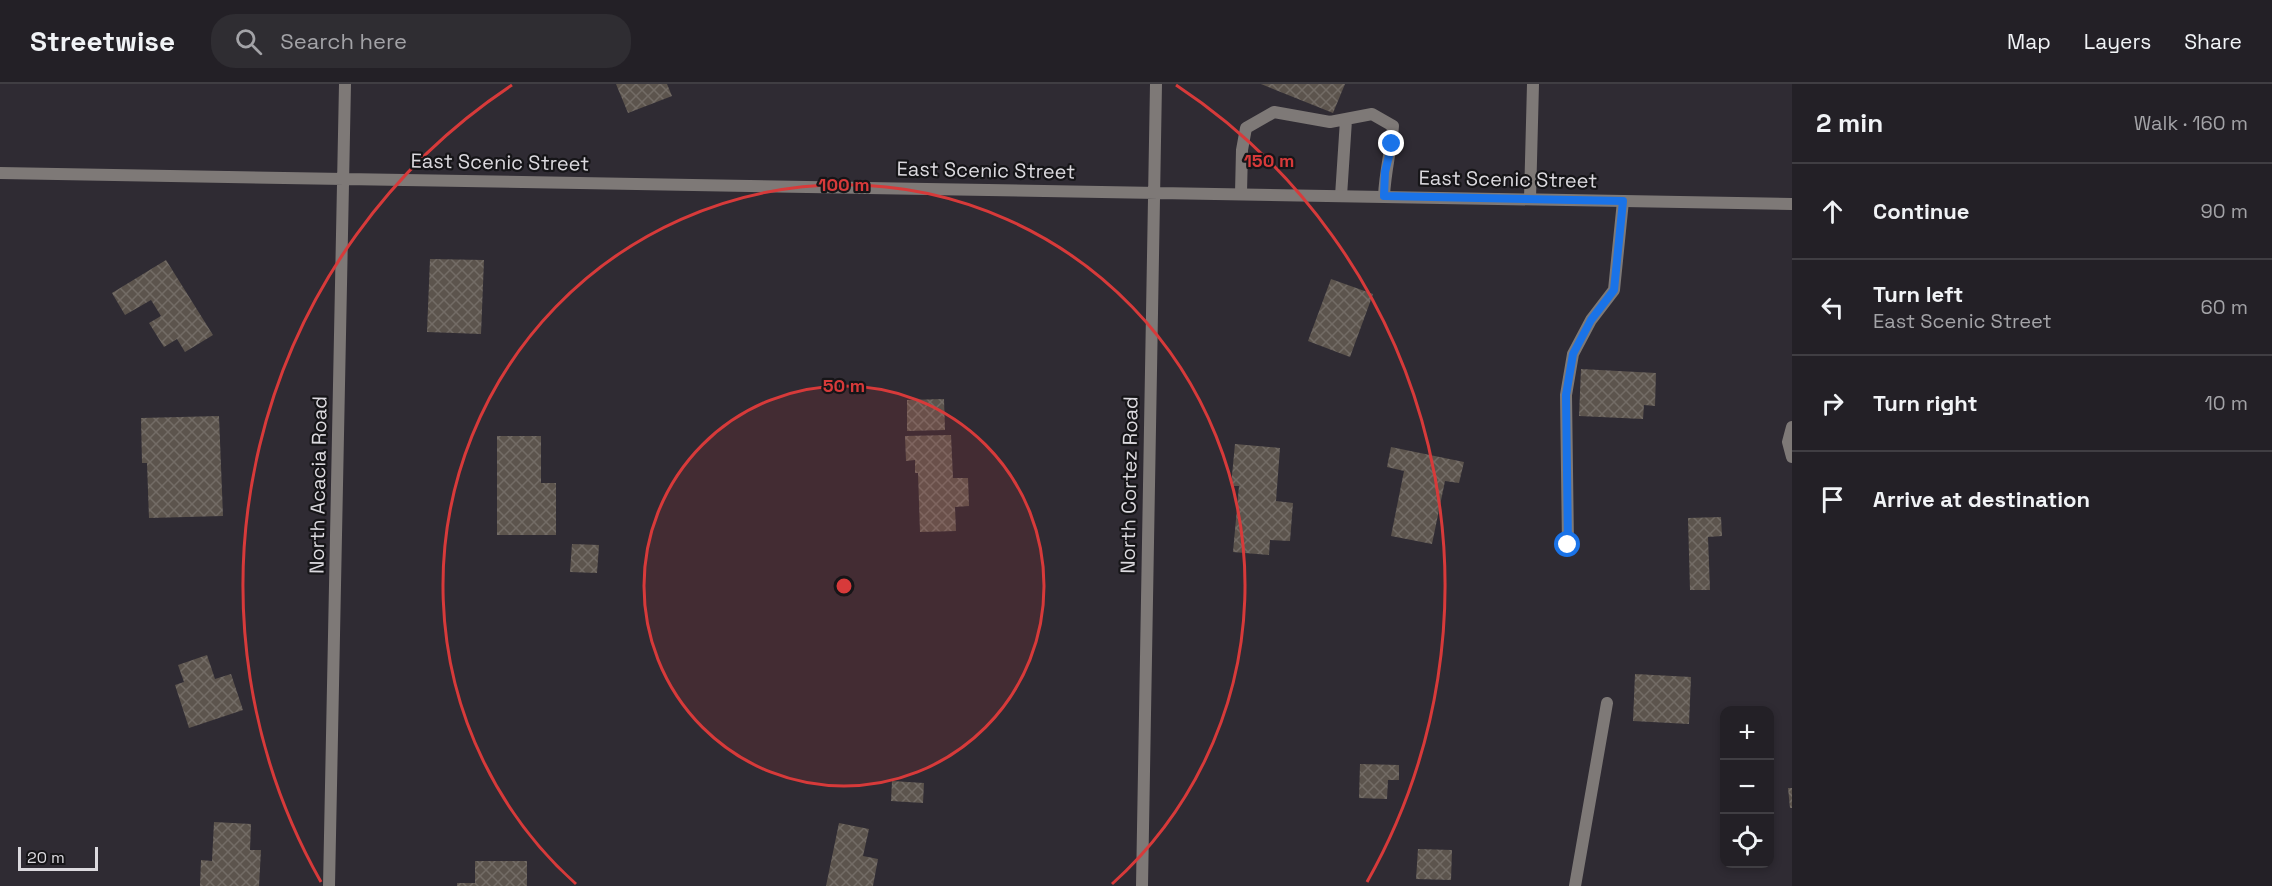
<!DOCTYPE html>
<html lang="en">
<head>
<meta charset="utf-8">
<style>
	:root { --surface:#232026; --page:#2f2d32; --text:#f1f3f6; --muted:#a3a3a7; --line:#403e43 }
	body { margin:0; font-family:"Space Grotesk",sans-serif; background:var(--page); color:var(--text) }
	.controls { position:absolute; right:18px; bottom:18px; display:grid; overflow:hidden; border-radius:12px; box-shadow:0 3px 9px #0003 }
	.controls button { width:54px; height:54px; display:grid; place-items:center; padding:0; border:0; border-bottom:2px solid var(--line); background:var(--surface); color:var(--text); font:30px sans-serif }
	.scale { position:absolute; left:18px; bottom:15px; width:80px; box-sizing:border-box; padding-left:6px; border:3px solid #dcdadf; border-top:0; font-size:16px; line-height:21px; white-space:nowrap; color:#dcdadf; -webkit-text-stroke:4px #161518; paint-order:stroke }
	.stop { position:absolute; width:18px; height:18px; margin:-14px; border:4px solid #1a73e8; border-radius:50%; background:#fff }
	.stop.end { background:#1a73e8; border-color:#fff; box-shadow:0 2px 6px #0008 }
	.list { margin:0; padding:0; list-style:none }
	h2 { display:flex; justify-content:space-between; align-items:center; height:78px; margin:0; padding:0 24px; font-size:26px }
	h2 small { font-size:20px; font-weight:400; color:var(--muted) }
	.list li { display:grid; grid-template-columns:39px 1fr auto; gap:18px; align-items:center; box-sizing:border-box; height:96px; padding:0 24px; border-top:2px solid var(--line) }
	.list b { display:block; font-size:22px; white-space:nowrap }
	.list p { margin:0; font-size:20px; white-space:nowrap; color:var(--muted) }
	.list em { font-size:20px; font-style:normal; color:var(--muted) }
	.icon { flex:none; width:33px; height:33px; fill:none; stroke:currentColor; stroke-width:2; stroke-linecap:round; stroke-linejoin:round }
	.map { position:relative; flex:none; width:1792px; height:802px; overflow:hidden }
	header { display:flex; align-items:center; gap:36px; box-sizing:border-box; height:84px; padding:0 30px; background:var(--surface); border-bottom:2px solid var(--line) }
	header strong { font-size:28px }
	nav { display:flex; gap:33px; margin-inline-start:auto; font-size:21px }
	.search { width:420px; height:54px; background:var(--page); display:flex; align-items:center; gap:15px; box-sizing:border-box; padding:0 21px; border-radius:24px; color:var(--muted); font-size:22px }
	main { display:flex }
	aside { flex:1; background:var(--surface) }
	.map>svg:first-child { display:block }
</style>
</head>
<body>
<header>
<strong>Streetwise</strong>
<div class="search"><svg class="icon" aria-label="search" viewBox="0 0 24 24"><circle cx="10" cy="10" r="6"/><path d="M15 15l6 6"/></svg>Search here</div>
<nav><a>Map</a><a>Layers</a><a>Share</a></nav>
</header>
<main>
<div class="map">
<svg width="1792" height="802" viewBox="0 0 1792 802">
	<defs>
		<pattern id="building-cross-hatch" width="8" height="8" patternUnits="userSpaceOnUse" patternTransform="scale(1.5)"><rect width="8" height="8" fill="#5c544d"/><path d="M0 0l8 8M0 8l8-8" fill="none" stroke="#736c66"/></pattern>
	</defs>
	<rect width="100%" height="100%" fill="#2f2b33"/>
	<!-- building -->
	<path fill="url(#building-cross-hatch)" d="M 616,0 L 667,0 L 672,12 L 628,29 Z
		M 1261,0 L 1345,0 L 1333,29 Z
		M 430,175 L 484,176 L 481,250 L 427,248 Z
		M 166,176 L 213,251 L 185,268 L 177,255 L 164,263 L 149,239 L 161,232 L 151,216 L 125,231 L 112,209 Z
		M 1331,195 L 1373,210 L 1350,273 L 1308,257 Z
		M 1581,285 L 1656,289 L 1655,322 L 1644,321 L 1643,335 L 1579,332 Z
		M 944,315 L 945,346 L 907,347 L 907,316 Z
		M 219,332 L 223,432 L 149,434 L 147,379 L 142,379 L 141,334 Z
		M 951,351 L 953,394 L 968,394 L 969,422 L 955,423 L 956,447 L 920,448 L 918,389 L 915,389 L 915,376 L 906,377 L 905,352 Z
		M 497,352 L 541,352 L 541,399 L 556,399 L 556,451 L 497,451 Z
		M 1235,360 L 1280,364 L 1276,417 L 1293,419 L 1290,457 L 1270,456 L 1269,471 L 1233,468 L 1239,402 L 1231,402 Z
		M 1391,363 L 1464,378 L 1459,399 L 1445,397 L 1432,460 L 1391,452 L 1404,387 L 1387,383 Z
		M 1721,433 L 1722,452 L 1708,453 L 1710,506 L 1690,506 L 1688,434 Z
		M 572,460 L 599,461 L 597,489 L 570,488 Z
		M 207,571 L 215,595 L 231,590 L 243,626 L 189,644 L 175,601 L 184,598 L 178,581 Z
		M 1635,590 L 1691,593 L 1689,640 L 1633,637 Z
		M 1360,680 L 1399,681 L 1399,696 L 1388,696 L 1387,715 L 1359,714 Z
		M 892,697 L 924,699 L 923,719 L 891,717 Z
		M 1788,704 L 1792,704 L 1792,724 L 1790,724 Z
		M 214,738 L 251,740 L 250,766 L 261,766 L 259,802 L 200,802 L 201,776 L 212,777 Z
		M 839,739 L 869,745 L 863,772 L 878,775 L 873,802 L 826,802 Z
		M 1418,765 L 1452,766 L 1451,796 L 1416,795 Z
		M 475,777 L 527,777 L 527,802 L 457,802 L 457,799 L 475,799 Z"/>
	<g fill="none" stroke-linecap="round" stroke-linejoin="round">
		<!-- service -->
		<path stroke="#7e7977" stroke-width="12" d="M 1241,109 L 1242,66 L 1246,44 L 1274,28 L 1330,38 L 1372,30 L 1393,42 C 1391,66 1385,88 1384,112
			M 1341,112 L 1346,36
			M 1792,343 L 1788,358 L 1792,373
			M 1568,461 L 1566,311 L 1573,270 L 1591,236 L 1614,206 L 1623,117
			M 1575,802 L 1607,619"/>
		<!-- minor -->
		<path stroke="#7e7977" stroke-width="12" d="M 0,89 L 1792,120
			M 1530,115 L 1533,0
			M 329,802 L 345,0
			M 1142,802 L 1156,0"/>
	</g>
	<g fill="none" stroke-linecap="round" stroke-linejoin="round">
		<!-- route -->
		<path stroke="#1a73e8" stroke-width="8" d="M 1392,60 L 1385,88 L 1384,112 L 1623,117 L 1614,206 L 1591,236 L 1573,270 L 1566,311 L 1568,461"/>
	</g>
	<!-- distance rings -->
	<circle cx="844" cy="502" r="200" fill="#d73a3a" fill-opacity=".12"/>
	<g fill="none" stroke="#d73a3a" stroke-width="3">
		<circle cx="844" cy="502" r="200"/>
		<path d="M576 800A401 401 0 1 1 1112 800"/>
		<path d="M321 798A601 601 0 0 1 512 1M1176 1A601 601 0 0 1 1367 798"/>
	</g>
	<g text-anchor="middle" stroke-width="4.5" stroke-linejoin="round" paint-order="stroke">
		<!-- street labels -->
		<g font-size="20" fill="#dcdadf" stroke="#161518">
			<text transform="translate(500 78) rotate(1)" y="7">East Scenic Street</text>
			<text transform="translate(986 86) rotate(1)" y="7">East Scenic Street</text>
			<text transform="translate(1508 95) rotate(1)" y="7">East Scenic Street</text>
			<text transform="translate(318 401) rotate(-89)" y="7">North Acacia Road</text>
			<text transform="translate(1129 401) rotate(-89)" y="7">North Cortez Road</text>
		</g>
	</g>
	<circle cx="844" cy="502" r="9" fill="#d73a3a" stroke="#161518" stroke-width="3"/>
	<g font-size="18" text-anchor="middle" font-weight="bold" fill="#d73a3a" stroke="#161518" stroke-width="4.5" stroke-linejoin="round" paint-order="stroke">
		<text x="1269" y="83">150 m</text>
		<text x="844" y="107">100 m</text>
		<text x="844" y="308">50 m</text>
	</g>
</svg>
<div class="controls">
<button>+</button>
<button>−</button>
<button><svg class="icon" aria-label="locate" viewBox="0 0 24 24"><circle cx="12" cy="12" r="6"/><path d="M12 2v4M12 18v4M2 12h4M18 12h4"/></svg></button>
</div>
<div class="scale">20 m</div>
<div class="stop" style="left:1568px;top:461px"></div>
<div class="stop end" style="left:1392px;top:60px"></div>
</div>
<aside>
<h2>2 min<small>Walk · 160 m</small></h2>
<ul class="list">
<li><svg class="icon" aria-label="ahead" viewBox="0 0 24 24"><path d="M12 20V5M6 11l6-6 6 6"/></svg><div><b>Continue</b></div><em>90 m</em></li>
<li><svg class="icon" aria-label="left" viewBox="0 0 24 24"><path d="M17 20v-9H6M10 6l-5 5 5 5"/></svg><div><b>Turn left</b><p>East Scenic Street</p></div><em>60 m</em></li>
<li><svg class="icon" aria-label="right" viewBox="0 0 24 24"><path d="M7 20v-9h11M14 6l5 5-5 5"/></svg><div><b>Turn right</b></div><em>10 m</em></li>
<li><svg class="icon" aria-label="arrive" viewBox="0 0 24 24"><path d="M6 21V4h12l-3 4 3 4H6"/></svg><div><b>Arrive at destination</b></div></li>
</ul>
</aside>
</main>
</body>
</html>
